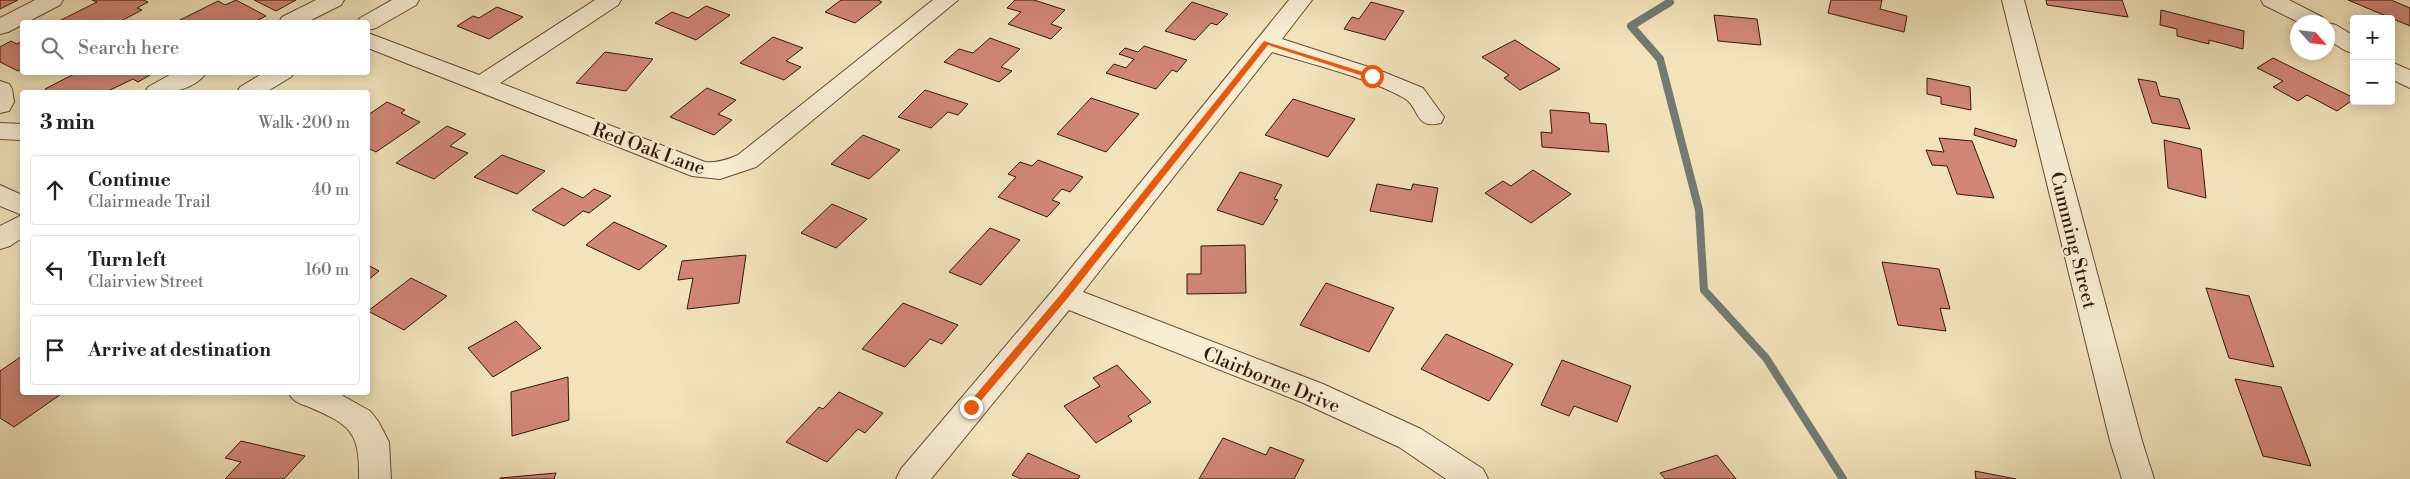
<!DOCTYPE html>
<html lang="en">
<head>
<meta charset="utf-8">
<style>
	:root { --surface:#fff; --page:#f6f6f6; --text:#202124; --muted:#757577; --line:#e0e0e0 }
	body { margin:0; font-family:"Libre Bodoni",serif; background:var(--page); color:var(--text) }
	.controls { position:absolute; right:15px; top:15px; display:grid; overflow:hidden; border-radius:5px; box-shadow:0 2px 12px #0003 }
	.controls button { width:45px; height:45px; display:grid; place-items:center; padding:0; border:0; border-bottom:1px solid var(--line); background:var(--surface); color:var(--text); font:25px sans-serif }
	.compass { position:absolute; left:2290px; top:15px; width:45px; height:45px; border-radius:50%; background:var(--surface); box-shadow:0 2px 12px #0003; rotate:117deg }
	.stop { position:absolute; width:15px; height:15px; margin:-11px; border:4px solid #ea580c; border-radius:50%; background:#fff }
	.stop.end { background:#ea580c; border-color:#fff; box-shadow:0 1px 5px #0008 }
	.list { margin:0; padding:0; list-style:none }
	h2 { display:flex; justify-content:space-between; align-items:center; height:65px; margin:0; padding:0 20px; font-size:21px }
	h2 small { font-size:16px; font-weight:400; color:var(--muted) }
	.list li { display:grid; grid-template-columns:32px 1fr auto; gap:15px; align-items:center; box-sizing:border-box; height:70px; margin:0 10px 10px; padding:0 10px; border:1px solid var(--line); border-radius:5px }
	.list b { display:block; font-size:19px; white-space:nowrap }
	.list p { margin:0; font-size:16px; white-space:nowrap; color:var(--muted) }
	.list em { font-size:16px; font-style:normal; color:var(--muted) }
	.icon { flex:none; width:28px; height:28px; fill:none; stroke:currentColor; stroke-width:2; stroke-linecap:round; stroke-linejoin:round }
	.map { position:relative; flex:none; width:2410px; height:479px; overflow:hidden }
	.search { position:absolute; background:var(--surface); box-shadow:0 2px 12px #0003; left:20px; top:20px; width:350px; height:55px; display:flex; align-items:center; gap:12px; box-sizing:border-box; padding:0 18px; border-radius:5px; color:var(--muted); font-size:19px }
	.panel { position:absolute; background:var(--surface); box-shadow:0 2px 12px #0003; left:20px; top:90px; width:350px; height:305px; border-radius:5px }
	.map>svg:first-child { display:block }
</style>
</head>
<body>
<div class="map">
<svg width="2410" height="479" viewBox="0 0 2410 479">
	<rect width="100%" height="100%" fill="#f2e3bb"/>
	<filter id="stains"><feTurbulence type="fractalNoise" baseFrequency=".004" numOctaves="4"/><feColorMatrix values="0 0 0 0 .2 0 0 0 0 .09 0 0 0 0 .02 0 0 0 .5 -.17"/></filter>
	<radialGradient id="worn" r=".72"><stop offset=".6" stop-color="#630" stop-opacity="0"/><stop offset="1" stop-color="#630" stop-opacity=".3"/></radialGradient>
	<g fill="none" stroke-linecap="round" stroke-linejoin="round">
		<!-- stream -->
		<path stroke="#727b71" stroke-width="8" d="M 1670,2 L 1631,26 L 1660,59 L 1699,210 L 1704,290 L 1766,358 L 1843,479"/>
	</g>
	<!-- building -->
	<path fill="#d18678" stroke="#341809" d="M 0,0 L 18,0 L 0,9 Z
		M 92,0 L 143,0 L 148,2 L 137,8 L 142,10 L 119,22 L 57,22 L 97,2 Z
		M 236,0 L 266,16 L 254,22 L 176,22 L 218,1 L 225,5 Z
		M 254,0 L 296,0 L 276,11 Z
		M 841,0 L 878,0 L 882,2 L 855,23 L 825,12 Z
		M 1015,0 L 1034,0 L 1065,10 L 1051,24 L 1062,28 L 1051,39 L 1008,24 L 1021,12 L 1007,8 Z
		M 1831,0 L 1882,0 L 1880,9 L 1907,16 L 1904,32 L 1828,13 Z
		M 2046,0 L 2122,0 L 2128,17 L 2047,5 Z
		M 2348,0 L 2391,0 L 2410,8 L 2410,26 Z
		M 1192,2 L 1228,14 L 1217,25 L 1211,23 L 1195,40 L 1165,31 Z
		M 1371,2 L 1404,11 L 1385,40 L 1344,29 L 1352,17 L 1359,19 Z
		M 706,6 L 730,15 L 696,40 L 655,23 L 672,12 L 688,18 Z
		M 497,7 L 523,17 L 489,39 L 457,26 L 473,16 L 479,18 Z
		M 2161,10 L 2244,31 L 2243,49 L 2209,40 L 2209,44 L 2177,36 L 2177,29 L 2160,25 Z
		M 1714,15 L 1757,19 L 1761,45 L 1718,41 Z
		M 773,37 L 803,48 L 786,61 L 801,67 L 784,80 L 740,63 Z
		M 990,38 L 1020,49 L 1001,67 L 1012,71 L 999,82 L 944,62 L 959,49 L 973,53 Z
		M 1515,40 L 1560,69 L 1520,90 L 1504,78 L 1509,75 L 1482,57 Z
		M 11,41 L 17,44 L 22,41 L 22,69 L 18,71 L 0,62 L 0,47 Z
		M 1144,46 L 1187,60 L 1177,72 L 1172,70 L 1156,89 L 1106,73 L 1114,64 L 1126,68 L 1134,59 L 1119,54 L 1125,48 L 1138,52 Z
		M 605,52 L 653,59 L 626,91 L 576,83 Z
		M 2273,58 L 2354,98 L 2354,99 L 2337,111 L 2307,95 L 2298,101 L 2273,87 L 2283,81 L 2257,68 Z
		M 78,72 L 155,72 L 138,82 L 133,79 L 106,92 L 47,92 L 49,92 L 45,89 Z
		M 1927,78 L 1970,87 L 1971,110 L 1941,104 L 1941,97 L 1927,94 Z
		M 2138,79 L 2156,82 L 2160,96 L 2179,99 L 2190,129 L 2152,123 Z
		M 707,88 L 736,100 L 718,114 L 732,120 L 714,135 L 670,117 Z
		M 925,90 L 968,104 L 958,115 L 948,112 L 931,128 L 898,117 Z
		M 1091,98 L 1139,114 L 1106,152 L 1057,134 Z
		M 1293,99 L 1355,119 L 1328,157 L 1265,135 Z
		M 387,102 L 405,110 L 401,113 L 420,122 L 376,152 L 368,148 L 368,115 Z
		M 1550,110 L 1589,113 L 1590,123 L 1606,124 L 1609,152 L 1542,147 L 1541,132 L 1552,133 Z
		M 447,126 L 466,134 L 450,146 L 468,153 L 434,179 L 396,163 Z
		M 1975,128 L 2017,140 L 2015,147 L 1974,135 Z
		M 863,135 L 900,150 L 869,179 L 831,164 Z
		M 1939,138 L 1972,141 L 1994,198 L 1957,194 L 1947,166 L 1932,165 L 1926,150 L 1944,152 Z
		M 2164,140 L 2201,149 L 2206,198 L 2168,188 Z
		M 502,155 L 545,171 L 517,194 L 474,177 Z
		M 1038,160 L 1083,177 L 1070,192 L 1062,189 L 1052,200 L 1060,203 L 1047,217 L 998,197 L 1016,177 L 1008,174 L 1020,162 L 1032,166 Z
		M 1533,170 L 1571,194 L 1531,223 L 1485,193 L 1503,181 L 1511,186 Z
		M 1240,172 L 1282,185 L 1274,199 L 1278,200 L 1263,225 L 1217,210 Z
		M 1377,184 L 1411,190 L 1413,184 L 1438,188 L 1432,222 L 1370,211 Z
		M 562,188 L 583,198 L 594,189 L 611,196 L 589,213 L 583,211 L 564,226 L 532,210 Z
		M 832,204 L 867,219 L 836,248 L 801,233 Z
		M 614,222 L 667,246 L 639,270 L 586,245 Z
		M 990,228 L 1020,240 L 981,285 L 949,272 Z
		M 1245,245 L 1246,293 L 1187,294 L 1187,274 L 1201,274 L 1201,246 Z
		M 746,255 L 739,303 L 687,309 L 693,278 L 678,280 L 682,261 Z
		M 1882,262 L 1939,269 L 1950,309 L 1940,308 L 1946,331 L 1898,325 Z
		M 368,265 L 379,271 L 368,280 Z
		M 411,278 L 447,296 L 404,330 L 368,311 Z
		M 1326,283 L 1394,308 L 1369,352 L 1300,325 Z
		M 2206,288 L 2249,296 L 2274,367 L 2229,358 Z
		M 903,303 L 958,325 L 942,344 L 930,339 L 905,367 L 862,349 Z
		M 516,321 L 541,348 L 493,377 L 468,348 Z
		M 1446,334 L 1513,364 L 1489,401 L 1421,369 Z
		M 22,356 L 22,392 L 64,392 L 14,427 L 0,418 L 0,371 Z
		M 1562,360 L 1631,386 L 1617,422 L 1574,406 L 1569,416 L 1541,405 Z
		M 1117,365 L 1151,402 L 1128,416 L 1132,421 L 1096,443 L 1064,406 L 1100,386 L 1093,378 Z
		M 568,377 L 569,420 L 512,436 L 511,392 Z
		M 2235,379 L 2281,387 L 2311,466 L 2263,456 Z
		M 839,392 L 883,413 L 865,433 L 858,429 L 827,462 L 786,442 L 819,407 L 823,409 Z
		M 1223,438 L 1266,455 L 1270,447 L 1304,460 L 1294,479 L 1199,479 Z
		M 241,441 L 305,456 L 284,479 L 225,479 L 241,462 L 225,458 Z
		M 1028,453 L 1080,476 L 1078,479 L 1021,479 L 1012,475 Z
		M 1717,455 L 1736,479 L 1665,479 L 1660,473 Z
		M 1975,471 L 2016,479 L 1976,479 Z
		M 556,473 L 554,479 L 500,479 L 500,478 Z"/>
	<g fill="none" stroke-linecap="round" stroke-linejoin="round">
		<!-- minor casing -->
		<g stroke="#644b36" stroke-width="2">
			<path id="minor" d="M 35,0 L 63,0 L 60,5 L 8,32 L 0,34 L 0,18 Z
				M 316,0 L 344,0 L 341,5 L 307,22 L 279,22 L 282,17 Z
				M 392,0 L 419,0 L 416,5 L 376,28 L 368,30 L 368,22 L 357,22 L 360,18 Z
				M 595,0 L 621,0 L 618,5 L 500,83 L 705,162 C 717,163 727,160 738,155 L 933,0 L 958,0 L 756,167 L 720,179 L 692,176 L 368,48 L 368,33 L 479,75 Z
				M 1289,0 L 1312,0 L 1282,39 L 1381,71 L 1423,88 L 1444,117 L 1441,123 C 1414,130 1420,107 1404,98 C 1369,78 1311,64 1272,52 L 1083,292 L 1323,384 L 1421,429 L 1483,469 L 1488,479 L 1446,479 L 1399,447 L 1301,402 L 1069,310 L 931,479 L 896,479 L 901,469 L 1054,289 Z
				M 2002,0 L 2024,0 L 2142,441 L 2154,479 L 2122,479 L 2110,441 Z
				M 2261,0 L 2289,0 L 2322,17 L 2325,22 L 2298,22 L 2264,5 Z
				M 2328,23 L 2336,25 L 2354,36 L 2354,53 L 2346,51 L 2328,40 Z
				M 2391,62 L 2410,70 L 2410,88 L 2391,79 Z
				M 175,72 L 207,72 C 194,91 165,95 145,92 L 148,87 Z
				M 265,72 L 295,72 L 291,77 L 266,92 L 237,92 L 240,87 Z
				M 0,81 L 9,84 L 12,89 L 14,102 L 9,111 L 0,113 Z
				M 0,123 L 22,124 L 22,140 L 0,139 Z
				M 0,185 L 22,195 L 22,215 L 0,206 Z
				M 22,215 L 22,238 L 10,246 L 0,249 L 0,226 Z
				M 288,392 L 336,392 L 370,411 L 378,421 L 389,442 L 391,479 L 359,479 C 360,432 351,425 309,407 C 299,403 293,402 288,392 Z"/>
		</g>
		<!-- minor -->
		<use href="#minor" fill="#f7edd3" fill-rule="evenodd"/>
	</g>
	<!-- route -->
	<path fill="#ea580c" d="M 1264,41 L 1376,76 L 1369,78 L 1268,45 L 1067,299 L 974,409 L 968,409 L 968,404 L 1061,294 Z"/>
	<g text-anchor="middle" stroke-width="4.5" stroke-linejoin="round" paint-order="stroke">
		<!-- street labels -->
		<g font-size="19" fill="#341809" stroke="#f7edd3">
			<text transform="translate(649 148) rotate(20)" y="7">Red Oak Lane</text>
			<text transform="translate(2074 240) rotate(76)" y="7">Cumming Street</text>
			<text transform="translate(1272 379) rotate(22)" y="7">Clairborne Drive</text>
		</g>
	</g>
	<rect width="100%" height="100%" filter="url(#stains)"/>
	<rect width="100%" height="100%" fill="url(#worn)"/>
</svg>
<div class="controls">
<button>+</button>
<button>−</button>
</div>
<svg class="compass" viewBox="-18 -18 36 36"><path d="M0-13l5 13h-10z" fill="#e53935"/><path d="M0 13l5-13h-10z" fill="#757577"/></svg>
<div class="stop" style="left:1372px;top:76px"></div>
<div class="stop end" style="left:971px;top:407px"></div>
<div class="search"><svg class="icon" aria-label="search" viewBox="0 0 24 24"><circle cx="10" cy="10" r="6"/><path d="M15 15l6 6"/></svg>Search here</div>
<section class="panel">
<h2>3 min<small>Walk · 200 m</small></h2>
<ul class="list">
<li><svg class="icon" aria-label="ahead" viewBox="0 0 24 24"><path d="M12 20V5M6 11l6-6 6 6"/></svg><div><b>Continue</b><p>Clairmeade Trail</p></div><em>40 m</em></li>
<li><svg class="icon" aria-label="left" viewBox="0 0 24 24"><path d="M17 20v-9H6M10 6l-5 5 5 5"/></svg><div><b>Turn left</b><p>Clairview Street</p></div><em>160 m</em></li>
<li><svg class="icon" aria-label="arrive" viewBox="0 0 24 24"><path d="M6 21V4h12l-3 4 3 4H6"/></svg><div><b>Arrive at destination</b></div></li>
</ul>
</section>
</div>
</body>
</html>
